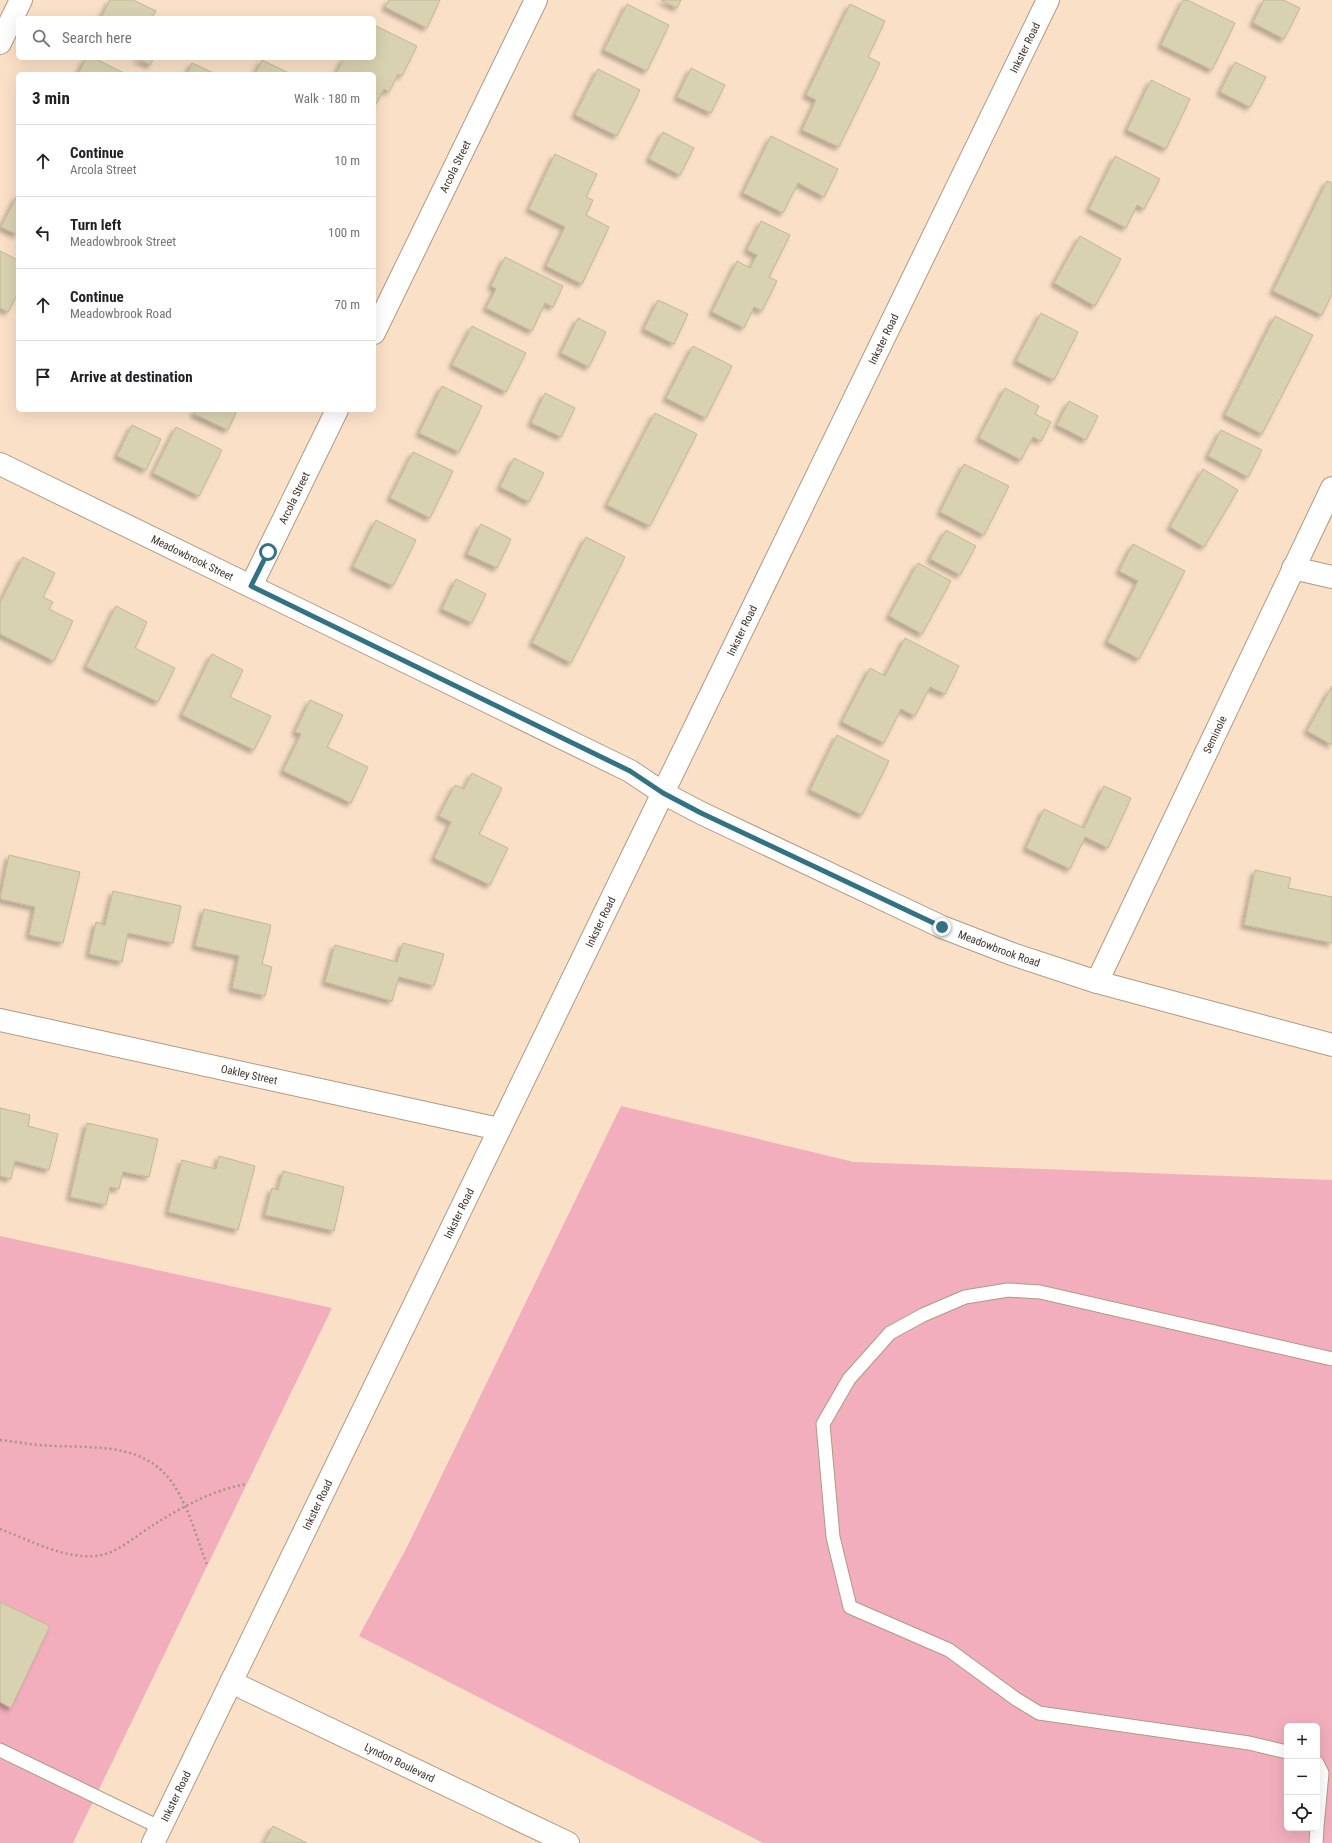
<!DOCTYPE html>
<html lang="en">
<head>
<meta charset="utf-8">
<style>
	:root { --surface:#fff; --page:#f6f6f6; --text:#202124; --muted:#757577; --line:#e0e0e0 }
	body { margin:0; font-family:"Roboto Condensed",sans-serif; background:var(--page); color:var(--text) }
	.controls { position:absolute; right:12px; bottom:12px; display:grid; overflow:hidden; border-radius:6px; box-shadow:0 4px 16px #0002 }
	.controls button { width:36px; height:36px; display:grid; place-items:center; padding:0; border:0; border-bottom:1px solid var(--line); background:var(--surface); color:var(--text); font:20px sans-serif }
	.stop { position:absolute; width:12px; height:12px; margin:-9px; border:3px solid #317385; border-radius:50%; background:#fff }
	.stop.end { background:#317385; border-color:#fff; box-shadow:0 1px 4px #0008 }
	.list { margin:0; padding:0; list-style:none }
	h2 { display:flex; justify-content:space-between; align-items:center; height:52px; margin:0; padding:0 16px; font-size:17px }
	h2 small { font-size:13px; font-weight:400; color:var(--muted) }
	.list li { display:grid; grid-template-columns:26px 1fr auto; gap:12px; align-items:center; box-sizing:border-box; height:72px; padding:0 16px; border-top:1px solid var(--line) }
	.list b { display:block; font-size:15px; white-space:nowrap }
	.list p { margin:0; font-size:13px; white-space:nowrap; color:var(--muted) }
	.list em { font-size:13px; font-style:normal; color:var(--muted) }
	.icon { flex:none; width:22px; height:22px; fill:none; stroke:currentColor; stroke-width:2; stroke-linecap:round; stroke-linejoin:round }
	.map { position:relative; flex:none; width:1332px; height:1843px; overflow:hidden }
	.search { position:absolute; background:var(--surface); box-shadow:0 4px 16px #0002; left:16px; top:16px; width:360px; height:44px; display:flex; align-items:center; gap:10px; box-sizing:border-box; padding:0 14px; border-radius:6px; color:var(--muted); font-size:15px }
	.panel { position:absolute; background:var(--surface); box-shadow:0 4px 16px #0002; left:16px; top:72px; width:360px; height:340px; border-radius:6px }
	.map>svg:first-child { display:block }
</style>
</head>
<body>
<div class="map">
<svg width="1332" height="1843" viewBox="0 0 1332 1843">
	<defs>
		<filter id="shadow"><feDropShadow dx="-3.5" dy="3.5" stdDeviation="2" flood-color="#0004"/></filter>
	</defs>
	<rect width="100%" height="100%" fill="#fae0c7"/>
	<!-- green -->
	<path fill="#f2aebc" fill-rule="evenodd" d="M 621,1106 L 854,1162 L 1332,1180 L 1332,1843 L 763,1843 L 359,1636 L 408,1545 ZM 1287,1726 L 1317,1726 L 1317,1828 L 1287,1828 Z
		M 0,1236 L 332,1308 L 73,1843 L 0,1843 Z"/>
	<!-- building -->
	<path fill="#d9d2b1" stroke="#bfb898" filter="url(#shadow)" d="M 110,0 L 133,0 L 156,11 L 152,18 L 101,18 Z
		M 389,0 L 440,0 L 427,28 L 385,7 Z
		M 661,0 L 681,0 L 677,8 Z
		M 1183,0 L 1187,0 L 1235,23 L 1212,70 L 1161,45 Z
		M 1264,0 L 1283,0 L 1300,8 L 1284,39 L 1253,23 Z
		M 627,4 L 669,25 L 647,71 L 604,50 Z
		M 850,4 L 885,21 L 868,57 L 880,63 L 839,147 L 802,130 L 816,100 L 806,95 Z
		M 374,25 L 417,46 L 402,76 L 398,74 L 389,92 L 384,89 L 376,104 L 374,103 L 374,74 L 336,74 L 344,58 L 374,58 Z
		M 86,58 L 94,58 L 126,74 L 78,74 Z
		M 136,58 L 154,58 L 150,65 Z
		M 262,60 L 291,74 L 255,74 Z
		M 1235,62 L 1266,77 L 1250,107 L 1220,92 Z
		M 192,63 L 216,74 L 187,74 Z
		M 691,68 L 725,85 L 711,113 L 677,97 Z
		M 598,69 L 640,90 L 617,136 L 575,115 Z
		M 1151,80 L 1190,99 L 1166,149 L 1127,130 Z
		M 663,132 L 694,148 L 680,175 L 649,159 Z
		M 771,136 L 838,169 L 824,197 L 798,183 L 783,213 L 743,193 Z
		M 555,154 L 597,174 L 586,197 L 593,200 L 586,215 L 609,227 L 582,284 L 546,266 L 565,227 L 529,209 Z
		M 1115,156 L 1160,179 L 1144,209 L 1137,205 L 1126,228 L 1089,209 Z
		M 1327,181 L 1332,183 L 1332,294 L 1322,315 L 1273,291 Z
		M 18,194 L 18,235 L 1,227 Z
		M 761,221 L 790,235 L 769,277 L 777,281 L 762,311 L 754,307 L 744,328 L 712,312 L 737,261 L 750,268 L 757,255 L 747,250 Z
		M 1080,236 L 1121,259 L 1095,306 L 1054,283 Z
		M 0,251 L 18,260 L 18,293 L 8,312 L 0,308 Z
		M 505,257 L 563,286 L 553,307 L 545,303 L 532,331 L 486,308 L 496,289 L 491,286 Z
		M 658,300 L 688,314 L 674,344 L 644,329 Z
		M 1041,313 L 1078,332 L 1054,380 L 1016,361 Z
		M 1275,316 L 1313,335 L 1262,434 L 1225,415 Z
		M 578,318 L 606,332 L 589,367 L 561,353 Z
		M 472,326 L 526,353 L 506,392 L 452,365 Z
		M 693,346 L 732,366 L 706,418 L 666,398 Z
		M 442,386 L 482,406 L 459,452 L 419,433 Z
		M 1005,388 L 1039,406 L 1035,414 L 1051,422 L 1041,441 L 1033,437 L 1021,460 L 979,438 Z
		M 545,393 L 575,408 L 561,437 L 531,423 Z
		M 1069,401 L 1098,416 L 1086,440 L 1057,425 Z
		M 196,410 L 237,410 L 228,430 L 194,414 Z
		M 655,413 L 697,434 L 650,526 L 607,505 Z
		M 132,425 L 161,439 L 146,470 L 117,456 Z
		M 176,427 L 222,450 L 199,496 L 153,473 Z
		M 1221,430 L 1262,450 L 1248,477 L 1208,456 Z
		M 413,452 L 453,471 L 430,518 L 390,498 Z
		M 514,458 L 544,473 L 529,502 L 500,487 Z
		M 964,464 L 1009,486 L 984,535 L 940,512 Z
		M 1203,469 L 1238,490 L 1204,547 L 1170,527 Z
		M 376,520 L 416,540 L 393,586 L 353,567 Z
		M 481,524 L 511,539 L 497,568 L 467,554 Z
		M 946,530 L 976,546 L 960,575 L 930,559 Z
		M 586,537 L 625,557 L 571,663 L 532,643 Z
		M 1133,544 L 1185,571 L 1139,659 L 1107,642 L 1138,581 L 1119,571 Z
		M 23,557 L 55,573 L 43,597 L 53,602 L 49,609 L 73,621 L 54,661 L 0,634 L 0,603 Z
		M 918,563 L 951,581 L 922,634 L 889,616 Z
		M 456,579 L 486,594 L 472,623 L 442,609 Z
		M 116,606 L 147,622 L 135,648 L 175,668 L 158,702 L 86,667 Z
		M 905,638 L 959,666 L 945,694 L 930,687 L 915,716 L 901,709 L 884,743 L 842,722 L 870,668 L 885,676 Z
		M 212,654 L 243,670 L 230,697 L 271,716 L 254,750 L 182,715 Z
		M 1332,686 L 1332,745 L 1307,731 Z
		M 310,700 L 343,715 L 327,747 L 368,767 L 351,803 L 283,771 L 301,734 L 295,732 Z
		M 837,735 L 889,761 L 862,815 L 810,790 Z
		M 472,773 L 502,788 L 479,834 L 508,848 L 490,885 L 434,858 L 451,822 L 439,816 L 455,785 L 464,789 Z
		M 1104,786 L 1131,798 L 1108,848 L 1085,837 L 1070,869 L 1026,848 L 1044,809 L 1084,828 Z
		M 9,855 L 80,872 L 63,943 L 29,935 L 35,907 L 0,899 Z
		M 1255,870 L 1291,878 L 1288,888 L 1332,897 L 1332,943 L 1244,925 Z
		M 113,891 L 181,906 L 173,943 L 128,933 L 122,962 L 89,954 L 96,922 L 105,925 Z
		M 204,909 L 271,925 L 262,964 L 272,967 L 265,996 L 232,988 L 239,956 L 195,946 Z
		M 403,943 L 444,954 L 434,986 L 399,977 L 392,1001 L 325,982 L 335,945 L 397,962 Z
		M 0,1108 L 30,1115 L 28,1126 L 58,1134 L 49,1170 L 15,1161 L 11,1179 L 0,1176 Z
		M 87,1123 L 158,1139 L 149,1177 L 123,1172 L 119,1189 L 110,1187 L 106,1205 L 70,1197 Z
		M 219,1156 L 255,1166 L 238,1230 L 168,1212 L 182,1160 L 216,1169 Z
		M 283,1171 L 344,1187 L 334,1231 L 265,1215 L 272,1188 L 278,1190 Z
		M 0,1602 L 50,1626 L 11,1708 L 0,1702 Z
		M 273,1826 L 307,1843 L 264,1843 Z"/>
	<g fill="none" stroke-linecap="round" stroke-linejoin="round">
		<!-- service casing -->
		<g stroke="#b29981" stroke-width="15">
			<path id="service" d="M 0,1750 L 161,1828
				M 1287,1752 L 1249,1743 L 1039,1713 L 1016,1699 L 949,1650 L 850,1607 L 833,1537 L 823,1424 L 849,1379 L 890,1333 L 923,1315 L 965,1297 L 1008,1290 L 1040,1292 L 1332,1359
				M 1317,1763 L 1322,1773 L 1317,1827
				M 1316,1843 L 1317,1828"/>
		</g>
		<!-- minor casing -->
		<g stroke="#b29981" stroke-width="24">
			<g id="minor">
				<path d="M 0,43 L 21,0"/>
				<path id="s1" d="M 374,333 L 536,0"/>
				<path id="s2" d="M 0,464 L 630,771 L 663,793 L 701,813 L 942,927 L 1012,954 L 1097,982 L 1332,1045"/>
				<path d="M 1293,568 L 1332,577"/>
				<path id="s3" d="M 251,586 L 337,410"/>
				<path id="s4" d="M 1097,982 L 1332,488"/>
				<path id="s5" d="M 0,1020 L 499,1129"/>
				<path id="s6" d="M 231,1682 L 568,1843"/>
			</g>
		</g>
		<!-- secondary casing -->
		<g stroke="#b29981" stroke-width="24">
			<g id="secondary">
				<path id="s7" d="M 153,1843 L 1048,0"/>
			</g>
		</g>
		<!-- path -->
		<path stroke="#a79482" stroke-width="2.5" stroke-dasharray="2 3" stroke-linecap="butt" d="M 0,1440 C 19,1442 38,1446 58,1446 C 104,1448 152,1444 178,1492 C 191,1515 198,1541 207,1565
			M 0,1529 C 30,1540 63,1559 96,1556 C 117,1554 138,1534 155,1524 C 182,1507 215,1489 247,1484"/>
		<!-- service -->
		<use href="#service" stroke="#fff" stroke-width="13"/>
		<!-- minor -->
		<use href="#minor" stroke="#fff" stroke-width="22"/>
		<!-- secondary -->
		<use href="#secondary" stroke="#fff" stroke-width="22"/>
	</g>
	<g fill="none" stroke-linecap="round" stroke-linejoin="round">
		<!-- route -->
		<path stroke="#317385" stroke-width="5" d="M 268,552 L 251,586 L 630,771 L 663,793 L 701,813 L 942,927"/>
	</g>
	<g text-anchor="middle" stroke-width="3.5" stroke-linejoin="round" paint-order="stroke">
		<!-- street labels -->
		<g font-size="11" fill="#3c3229" stroke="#fae0c7">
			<text dy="4" stroke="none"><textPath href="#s7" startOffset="1996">Inkster Road</textPath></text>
			<text dy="4" stroke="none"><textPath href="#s1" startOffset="185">Arcola Street</textPath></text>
			<text dy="4" stroke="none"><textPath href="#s7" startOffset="1672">Inkster Road</textPath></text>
			<text dy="4" stroke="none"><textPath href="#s3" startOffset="98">Arcola Street</textPath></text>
			<text dy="4" stroke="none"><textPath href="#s2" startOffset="214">Meadowbrook Street</textPath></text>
			<text dy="4" stroke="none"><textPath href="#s7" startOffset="1348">Inkster Road</textPath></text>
			<text dy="4" stroke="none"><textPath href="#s4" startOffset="274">Seminole</textPath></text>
			<text dy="4" stroke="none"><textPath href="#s7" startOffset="1024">Inkster Road</textPath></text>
			<text dy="4" stroke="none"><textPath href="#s2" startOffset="1111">Meadowbrook Road</textPath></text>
			<text dy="4" stroke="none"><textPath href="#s5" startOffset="255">Oakley Street</textPath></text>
			<text dy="4" stroke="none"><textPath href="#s7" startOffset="700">Inkster Road</textPath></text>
			<text dy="4" stroke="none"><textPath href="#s7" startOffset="376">Inkster Road</textPath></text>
			<text dy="4" stroke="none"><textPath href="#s6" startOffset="187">Lyndon Boulevard</textPath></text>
			<text dy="4" stroke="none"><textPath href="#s7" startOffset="52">Inkster Road</textPath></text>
		</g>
	</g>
</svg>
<div class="controls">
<button>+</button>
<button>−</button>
<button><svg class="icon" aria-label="locate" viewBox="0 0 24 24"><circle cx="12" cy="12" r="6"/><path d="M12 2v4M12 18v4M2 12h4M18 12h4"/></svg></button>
</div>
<div class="stop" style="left:268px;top:552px"></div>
<div class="stop end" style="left:942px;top:927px"></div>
<div class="search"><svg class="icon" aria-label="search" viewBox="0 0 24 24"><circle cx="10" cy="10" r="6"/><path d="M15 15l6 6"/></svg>Search here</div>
<section class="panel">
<h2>3 min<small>Walk · 180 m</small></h2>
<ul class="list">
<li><svg class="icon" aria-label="ahead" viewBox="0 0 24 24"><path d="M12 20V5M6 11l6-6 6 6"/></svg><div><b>Continue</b><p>Arcola Street</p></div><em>10 m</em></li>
<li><svg class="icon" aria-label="left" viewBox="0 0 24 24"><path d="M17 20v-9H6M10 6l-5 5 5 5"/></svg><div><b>Turn left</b><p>Meadowbrook Street</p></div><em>100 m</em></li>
<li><svg class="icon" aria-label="ahead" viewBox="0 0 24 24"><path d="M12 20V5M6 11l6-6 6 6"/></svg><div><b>Continue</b><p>Meadowbrook Road</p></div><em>70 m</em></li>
<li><svg class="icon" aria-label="arrive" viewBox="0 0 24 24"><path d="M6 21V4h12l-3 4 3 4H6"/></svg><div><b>Arrive at destination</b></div></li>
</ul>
</section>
</div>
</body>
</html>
